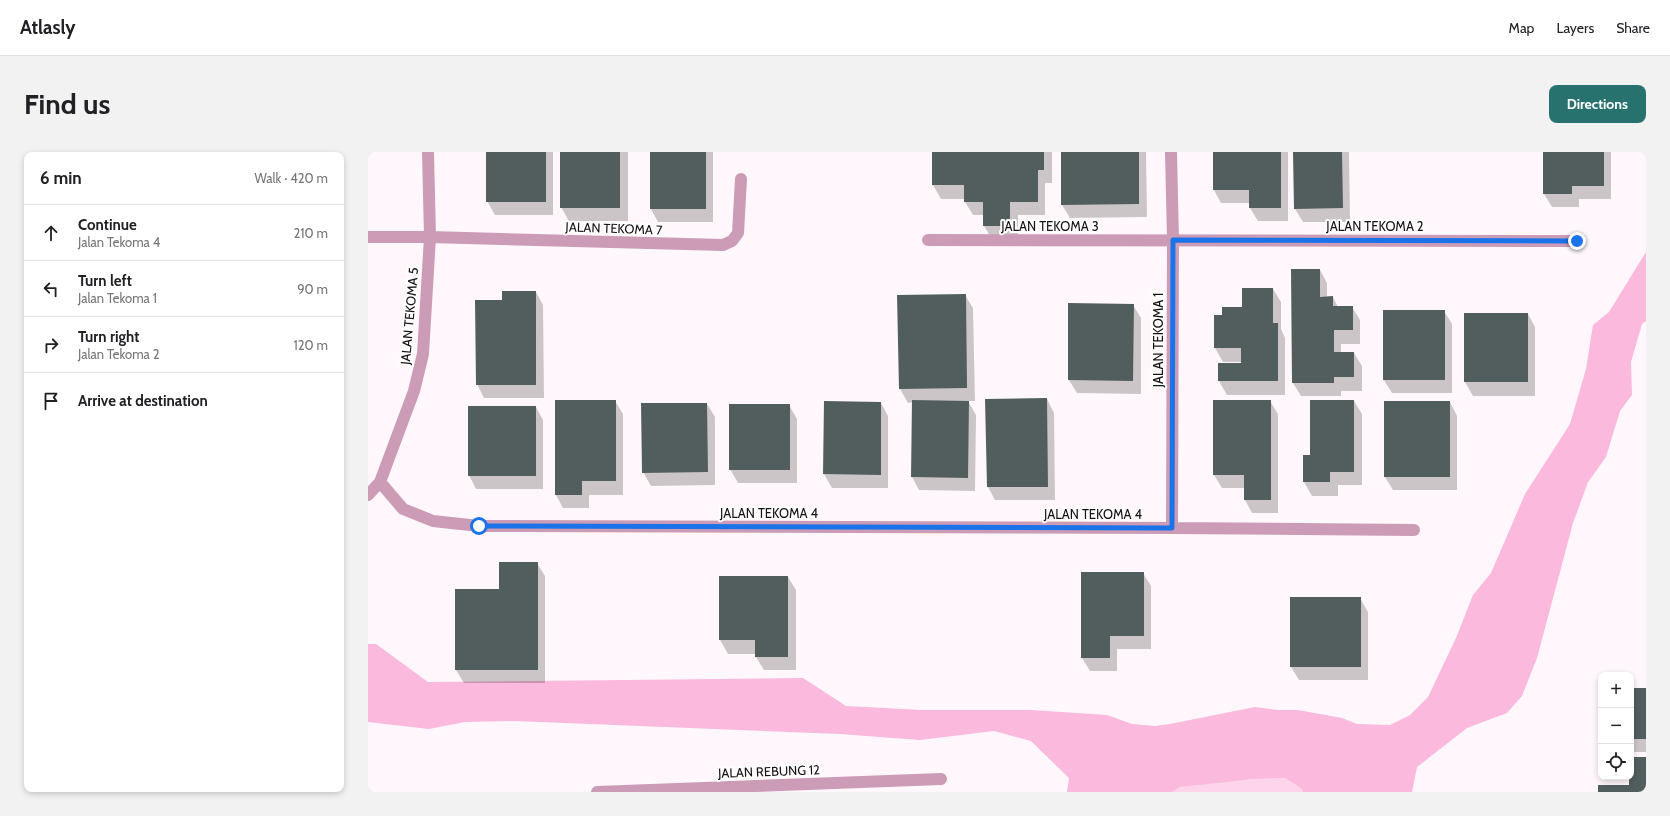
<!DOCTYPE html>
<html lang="en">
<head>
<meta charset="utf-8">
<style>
	:root { --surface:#fff; --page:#f2f2f2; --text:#202124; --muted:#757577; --line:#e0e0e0; --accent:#27726f }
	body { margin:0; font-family:Cabin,sans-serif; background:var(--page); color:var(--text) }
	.controls { position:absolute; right:12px; bottom:12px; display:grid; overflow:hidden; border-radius:8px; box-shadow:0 2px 6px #0003 }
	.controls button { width:36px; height:36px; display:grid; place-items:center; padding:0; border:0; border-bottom:1px solid var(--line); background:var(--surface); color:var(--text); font:20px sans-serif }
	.stop { position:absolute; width:12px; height:12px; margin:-9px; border:3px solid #1a73e8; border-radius:50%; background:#fff }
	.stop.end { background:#1a73e8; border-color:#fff; box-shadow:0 1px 4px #0008 }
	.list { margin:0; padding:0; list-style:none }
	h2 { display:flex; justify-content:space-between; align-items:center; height:52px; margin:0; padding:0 16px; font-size:17px }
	h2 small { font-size:13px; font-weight:400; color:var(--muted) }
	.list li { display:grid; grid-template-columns:26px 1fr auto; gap:12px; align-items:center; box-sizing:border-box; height:56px; padding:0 16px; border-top:1px solid var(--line) }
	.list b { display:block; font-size:15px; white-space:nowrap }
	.list p { margin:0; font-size:13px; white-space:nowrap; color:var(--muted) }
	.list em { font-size:13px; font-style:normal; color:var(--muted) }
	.icon { flex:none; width:22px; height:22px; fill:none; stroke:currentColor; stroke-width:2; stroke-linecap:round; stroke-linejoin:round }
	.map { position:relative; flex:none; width:1278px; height:640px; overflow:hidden; border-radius:8px }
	header { display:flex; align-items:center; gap:24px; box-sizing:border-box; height:56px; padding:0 20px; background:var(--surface); border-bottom:1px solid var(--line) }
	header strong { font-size:19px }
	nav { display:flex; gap:22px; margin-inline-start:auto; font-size:14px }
	.intro { display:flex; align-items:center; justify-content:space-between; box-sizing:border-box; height:96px; padding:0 24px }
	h1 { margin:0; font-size:28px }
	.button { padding:10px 18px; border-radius:8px; background:var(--accent); color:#fff; font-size:14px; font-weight:700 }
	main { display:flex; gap:24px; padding:0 24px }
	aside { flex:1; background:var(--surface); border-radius:8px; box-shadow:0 2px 6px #0003 }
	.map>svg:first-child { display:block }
</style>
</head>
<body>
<header>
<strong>Atlasly</strong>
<nav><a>Map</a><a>Layers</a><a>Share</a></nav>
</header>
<div class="intro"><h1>Find us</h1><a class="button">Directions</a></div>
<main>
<aside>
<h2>6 min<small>Walk · 420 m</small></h2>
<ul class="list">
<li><svg class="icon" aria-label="ahead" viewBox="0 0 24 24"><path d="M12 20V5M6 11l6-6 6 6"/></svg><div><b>Continue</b><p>Jalan Tekoma 4</p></div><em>210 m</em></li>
<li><svg class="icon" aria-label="left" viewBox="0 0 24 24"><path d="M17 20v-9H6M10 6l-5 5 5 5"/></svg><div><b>Turn left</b><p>Jalan Tekoma 1</p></div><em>90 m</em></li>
<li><svg class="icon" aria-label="right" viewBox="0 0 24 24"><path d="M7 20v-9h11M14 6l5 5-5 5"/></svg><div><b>Turn right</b><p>Jalan Tekoma 2</p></div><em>120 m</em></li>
<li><svg class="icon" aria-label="arrive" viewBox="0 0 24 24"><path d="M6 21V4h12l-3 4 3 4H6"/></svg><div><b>Arrive at destination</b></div></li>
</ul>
</aside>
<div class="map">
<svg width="1278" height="640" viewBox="0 0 1278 640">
	<rect width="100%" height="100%" fill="#fff7fb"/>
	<!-- green -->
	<path fill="#fdd4e9" d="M 917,626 L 934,637 L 935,640 L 804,640 L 812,635 L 842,631 L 886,627 Z"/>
	<!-- water -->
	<path fill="#fbb9dd" d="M 1278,100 L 1278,169 L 1274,172 L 1263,210 L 1264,243 L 1252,259 L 1238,305 L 1220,330 L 1205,371 L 1169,506 L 1154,544 L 1139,561 L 1099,576 L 1049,615 L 1044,640 L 935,640 L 934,637 L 917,626 L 886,627 L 812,635 L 804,640 L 699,640 L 701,626 L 663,589 L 626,579 L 552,588 L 472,582 L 147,569 L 97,570 L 61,577 L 0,570 L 0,492 L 8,492 L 60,530 L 435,526 L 478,554 L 554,558 L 663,558 L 739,563 L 764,572 L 787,574 L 802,572 L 887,555 L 910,558 L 930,558 L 974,566 L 989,572 L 1022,573 L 1042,563 L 1060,545 L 1088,486 L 1105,443 L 1123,421 L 1157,342 L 1202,272 L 1218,217 L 1225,173 L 1241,160 Z"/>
	<!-- shadow -->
	<path fill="#0003" d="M 119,0 L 185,0 L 185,63 L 127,63 L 119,49 Z
		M 193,0 L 260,0 L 260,69 L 201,69 L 193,55 Z
		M 283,0 L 345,0 L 345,70 L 290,70 L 283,57 Z
		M 565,0 L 684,0 L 684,31 L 677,31 L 677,63 L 650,63 L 650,87 L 624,87 L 616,74 L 616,63 L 605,63 L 597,50 L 597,47 L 573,47 L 565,33 Z
		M 694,0 L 778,0 L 779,65 L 702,66 L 694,53 Z
		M 846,0 L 920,0 L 920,69 L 890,69 L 882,56 L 882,51 L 853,51 L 846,38 Z
		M 926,0 L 981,0 L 982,70 L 935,70 L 927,57 Z
		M 1176,0 L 1243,0 L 1243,47 L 1211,47 L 1211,55 L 1184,55 L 1176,42 Z
		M 952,118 L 959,131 L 959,146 L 965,145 L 970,155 L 984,155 L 992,168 L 992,192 L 973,192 L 973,201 L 986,201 L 994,214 L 994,239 L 973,239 L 973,244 L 933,244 L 925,231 Z
		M 905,137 L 913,150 L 913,177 L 917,186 L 917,243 L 859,243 L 851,229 L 851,212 L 874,212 L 874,210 L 855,210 L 847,196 L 847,164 L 855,164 L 875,156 Z
		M 168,140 L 175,153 L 176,246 L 116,246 L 109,232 Z
		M 597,143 L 605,156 L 607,249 L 600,249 L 608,263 L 607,339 L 551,338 L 544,325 L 545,250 L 540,251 L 532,237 L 530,144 Z
		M 701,152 L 765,153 L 773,166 L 773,242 L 709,241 L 701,228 Z
		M 1076,159 L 1084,172 L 1084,241 L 1024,241 L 1016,228 Z
		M 1097,162 L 1160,162 L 1167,175 L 1167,244 L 1105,244 L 1097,230 Z
		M 679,247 L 686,261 L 687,348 L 627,348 L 620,335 Z
		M 188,249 L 247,249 L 255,262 L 255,343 L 221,343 L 221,356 L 195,356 L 188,343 Z
		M 902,249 L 910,262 L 910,361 L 884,361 L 877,348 L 877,336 L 854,336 L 846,323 Z
		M 986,249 L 994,262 L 994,333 L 970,333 L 970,344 L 944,344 L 936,330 L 936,304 L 942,304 Z
		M 457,250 L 513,251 L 520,264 L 520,336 L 464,336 L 456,322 Z
		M 1082,250 L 1089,264 L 1089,338 L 1025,338 L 1017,325 Z
		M 339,252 L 347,265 L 347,333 L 283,334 L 275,320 Z
		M 421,253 L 429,267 L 429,331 L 370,331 L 362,317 Z
		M 168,255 L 175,268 L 175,337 L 108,337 L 101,323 Z
		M 169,411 L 177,424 L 177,531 L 96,531 L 88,518 L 132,438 Z
		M 775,421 L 783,434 L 783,497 L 749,497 L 749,519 L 722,519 L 714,506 Z
		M 352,425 L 420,425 L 428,438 L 428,518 L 396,518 L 388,505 L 388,502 L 360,502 L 352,488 Z
		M 992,446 L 1000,460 L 1000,528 L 931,528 L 923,515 Z
		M 1263,537 L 1278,537 L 1278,600 L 1263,600 Z"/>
	<!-- building -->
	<path fill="#525e5d" d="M 118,0 L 178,0 L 178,50 L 118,50 Z
		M 192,0 L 252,0 L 252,56 L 192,56 Z
		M 282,0 L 338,0 L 338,57 L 282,57 Z
		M 564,0 L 676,0 L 676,18 L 670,18 L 670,50 L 642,50 L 642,74 L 615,74 L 615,50 L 596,50 L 596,33 L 564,33 Z
		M 693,0 L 771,0 L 771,52 L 693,53 Z
		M 845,0 L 913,0 L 913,56 L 881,56 L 881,38 L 845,38 Z
		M 925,0 L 974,0 L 975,56 L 926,57 Z
		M 1175,0 L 1236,0 L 1236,34 L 1204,34 L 1204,42 L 1175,42 Z
		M 923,117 L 952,117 L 952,145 L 965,144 L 965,154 L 985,154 L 985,178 L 966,178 L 966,200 L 986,200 L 986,225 L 966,225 L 966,231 L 924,231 Z
		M 874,136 L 905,136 L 905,171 L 910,171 L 910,229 L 850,229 L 850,211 L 873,211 L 873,196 L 846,196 L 846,163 L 854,163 L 854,155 L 874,155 Z
		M 134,139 L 168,139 L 168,233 L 108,233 L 107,148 L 134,148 Z
		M 598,142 L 599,236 L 531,237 L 529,143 Z
		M 700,151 L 766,152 L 765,229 L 700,228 Z
		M 1015,158 L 1077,158 L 1077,228 L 1015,228 Z
		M 1096,161 L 1160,161 L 1160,230 L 1096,230 Z
		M 679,246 L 680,335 L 619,335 L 617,247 Z
		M 187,248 L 248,248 L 248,329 L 214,329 L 214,343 L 187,343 Z
		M 544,248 L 601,249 L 600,326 L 543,325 Z
		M 845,248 L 903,248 L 903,348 L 876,348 L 876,323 L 845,323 Z
		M 942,248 L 986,248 L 986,320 L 962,320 L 962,330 L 935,330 L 935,303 L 942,303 Z
		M 456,249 L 513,250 L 513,323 L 455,322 Z
		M 1016,249 L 1082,249 L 1082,325 L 1016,325 Z
		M 273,251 L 339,251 L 340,320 L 274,321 Z
		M 361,252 L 422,252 L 422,318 L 361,318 Z
		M 100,254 L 168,254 L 168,324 L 100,324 Z
		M 131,410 L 170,410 L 170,518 L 87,518 L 87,437 L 131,437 Z
		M 713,420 L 776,420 L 776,484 L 742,484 L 742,506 L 713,506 Z
		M 351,424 L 420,424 L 420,505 L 387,505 L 387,488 L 351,488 Z
		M 922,445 L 993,445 L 993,515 L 922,515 Z
		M 1263,536 L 1278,536 L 1278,587 L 1263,587 Z
		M 1263,605 L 1278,605 L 1278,640 L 1230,640 L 1230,633 L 1261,633 L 1261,625 L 1263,625 Z"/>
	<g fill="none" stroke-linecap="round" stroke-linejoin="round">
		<!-- minor -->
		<path stroke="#cc9cb6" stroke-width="12" d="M 803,0 L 805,88 L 804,376
			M 0,85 L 62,85 L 355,93 L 364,89 L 370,81 L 373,27
			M 560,88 L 1209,89
			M 12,330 L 35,357 L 65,369 L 111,374 L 804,376 L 1046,378
			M 0,343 L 12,330 L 46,239 L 55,202 L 62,85 L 60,0
			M 229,640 L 573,627"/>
	</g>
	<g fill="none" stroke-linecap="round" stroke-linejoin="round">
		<!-- route -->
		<path stroke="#1a73e8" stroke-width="5" d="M 111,374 L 804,376 L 805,88 L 1209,89"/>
	</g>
	<g text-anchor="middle" stroke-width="4" stroke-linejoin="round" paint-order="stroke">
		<!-- street labels -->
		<g font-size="13" fill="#161114" stroke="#fff">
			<text x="682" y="79">JALAN TEKOMA 3</text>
			<text x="1007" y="79">JALAN TEKOMA 2</text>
			<text transform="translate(246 76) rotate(2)" y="5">JALAN TEKOMA 7</text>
			<text transform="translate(41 164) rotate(-85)" y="5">JALAN TEKOMA 5</text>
			<text transform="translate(790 188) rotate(-90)" y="5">JALAN TEKOMA 1</text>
			<text x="401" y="366">JALAN TEKOMA 4</text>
			<text x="725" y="367">JALAN TEKOMA 4</text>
			<text transform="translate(401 619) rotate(-2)" y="5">JALAN REBUNG 12</text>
		</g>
	</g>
</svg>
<div class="controls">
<button>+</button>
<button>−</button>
<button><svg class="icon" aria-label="locate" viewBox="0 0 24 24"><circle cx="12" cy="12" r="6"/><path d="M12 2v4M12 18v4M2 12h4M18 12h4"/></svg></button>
</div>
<div class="stop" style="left:111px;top:374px"></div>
<div class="stop end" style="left:1209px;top:89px"></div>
</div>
</main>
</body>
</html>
